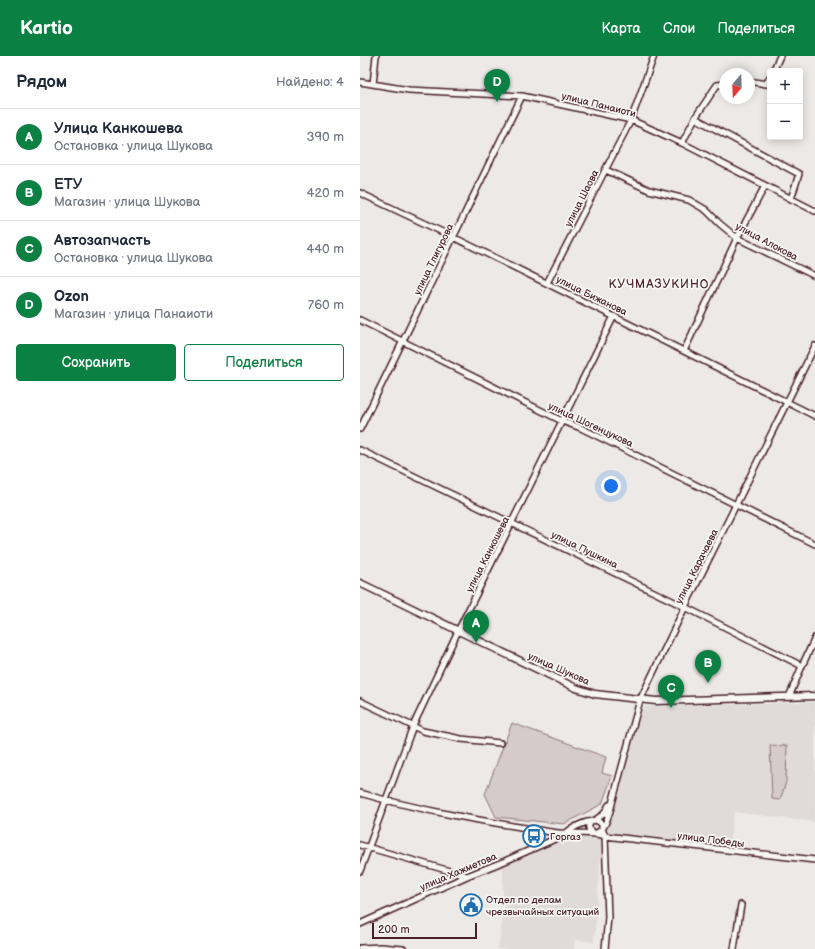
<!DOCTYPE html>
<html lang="ru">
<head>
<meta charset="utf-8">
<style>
	:root { --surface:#fff; --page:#f6f6f7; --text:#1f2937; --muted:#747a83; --line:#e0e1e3; --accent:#0b8043 }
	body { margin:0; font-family:"Balsamiq Sans",sans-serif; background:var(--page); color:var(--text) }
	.controls { position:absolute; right:12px; top:12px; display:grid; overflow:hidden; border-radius:4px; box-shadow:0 2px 10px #0003 }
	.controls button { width:36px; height:36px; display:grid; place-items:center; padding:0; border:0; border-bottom:1px solid var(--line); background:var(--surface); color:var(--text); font:20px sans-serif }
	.compass { position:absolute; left:359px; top:12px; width:36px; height:36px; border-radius:50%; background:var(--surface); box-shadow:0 2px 10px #0003; rotate:199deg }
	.scale { position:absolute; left:12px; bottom:10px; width:105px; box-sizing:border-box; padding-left:4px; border:2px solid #4a1f2b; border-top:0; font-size:11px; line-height:14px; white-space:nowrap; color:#4a1f2b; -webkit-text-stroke:3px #f6f6f2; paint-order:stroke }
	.you { position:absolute; left:251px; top:430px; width:14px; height:14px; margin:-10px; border:3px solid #fff; border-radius:50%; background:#1a73e8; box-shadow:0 0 0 6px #1a73e833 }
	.badge { display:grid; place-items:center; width:26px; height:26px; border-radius:50%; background:var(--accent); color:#fff; font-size:13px; font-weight:700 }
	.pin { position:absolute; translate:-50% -33px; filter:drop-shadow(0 1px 2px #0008) }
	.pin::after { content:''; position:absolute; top:21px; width:14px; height:12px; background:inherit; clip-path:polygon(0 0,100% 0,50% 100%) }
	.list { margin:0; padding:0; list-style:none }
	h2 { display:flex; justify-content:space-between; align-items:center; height:52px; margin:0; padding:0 16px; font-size:17px }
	h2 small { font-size:13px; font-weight:400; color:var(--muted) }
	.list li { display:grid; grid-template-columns:26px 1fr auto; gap:12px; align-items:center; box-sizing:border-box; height:56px; padding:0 16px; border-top:1px solid var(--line) }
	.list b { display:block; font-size:15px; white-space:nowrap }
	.list p { margin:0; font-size:13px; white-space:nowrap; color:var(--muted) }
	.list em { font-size:13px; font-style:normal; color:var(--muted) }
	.actions { display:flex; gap:8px; padding:12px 16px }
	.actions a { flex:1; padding:9px 0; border:1px solid var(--accent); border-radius:4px; text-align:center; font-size:14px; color:var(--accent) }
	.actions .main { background:var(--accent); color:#fff }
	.map { position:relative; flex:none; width:455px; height:893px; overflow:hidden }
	header { display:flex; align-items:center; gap:24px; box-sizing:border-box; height:56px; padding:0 20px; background:var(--accent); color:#fff }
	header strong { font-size:19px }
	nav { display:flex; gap:22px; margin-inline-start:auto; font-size:14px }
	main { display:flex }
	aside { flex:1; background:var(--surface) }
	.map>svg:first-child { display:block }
</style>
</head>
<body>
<header>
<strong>Kartio</strong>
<nav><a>Карта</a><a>Слои</a><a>Поделиться</a></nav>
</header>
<main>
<aside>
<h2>Рядом<small>Найдено: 4</small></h2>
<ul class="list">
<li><span class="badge">A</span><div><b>Улица Канкошева</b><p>Остановка · улица Шукова</p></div><em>390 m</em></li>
<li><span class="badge">B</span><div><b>ЕТУ</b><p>Магазин · улица Шукова</p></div><em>420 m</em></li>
<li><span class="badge">C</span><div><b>Автозапчасть</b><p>Остановка · улица Шукова</p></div><em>440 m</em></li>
<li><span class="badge">D</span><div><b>Ozon</b><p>Магазин · улица Панаиоти</p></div><em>760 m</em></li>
</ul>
<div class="actions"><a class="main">Сохранить</a><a>Поделиться</a></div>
</aside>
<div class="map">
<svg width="455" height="893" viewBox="0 0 455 893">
	<rect width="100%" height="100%" fill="#ece9e6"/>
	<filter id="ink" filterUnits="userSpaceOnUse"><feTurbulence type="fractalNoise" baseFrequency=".025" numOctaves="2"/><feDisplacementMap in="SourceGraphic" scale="8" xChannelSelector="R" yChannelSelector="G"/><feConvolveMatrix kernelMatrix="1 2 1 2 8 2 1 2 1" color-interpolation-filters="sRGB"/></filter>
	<g filter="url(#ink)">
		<!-- built -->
		<path fill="#e0dad8" d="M 455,646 L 455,766 L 374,756 L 368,793 L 251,778 L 248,776 L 247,772 L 280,656 L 285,651 Z
			M 209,780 L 238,780 L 242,783 L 234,886 L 214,884 L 214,893 L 138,893 L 146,843 L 143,839 L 143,809 Z"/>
		<!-- green -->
		<path fill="#d4cbca" stroke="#8f757a" d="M 152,667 L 246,701 L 242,717 L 252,720 L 242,748 L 204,768 L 136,761 L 125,738 Z
			M 410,689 L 427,690 L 426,726 L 420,744 L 412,743 Z"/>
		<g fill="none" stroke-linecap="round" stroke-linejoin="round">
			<!-- minor casing -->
			<g stroke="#4a1f2b" stroke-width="8">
				<path id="minor" d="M 413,15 L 420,0
					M 389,25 L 406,28 L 410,21
					M 0,26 L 49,34 L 162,40 L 271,64 L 322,87 L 455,155
					M 13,28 L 16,0
					M 335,62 L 439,118 L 431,143
					M 322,87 L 335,62 L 357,29 L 365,28
					M 246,114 L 289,134 L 329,144 L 346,154 L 360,168 L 377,182 L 455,220
					M 0,137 L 93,181 L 455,360
					M 187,227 L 271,64 L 294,0
					M 0,264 L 202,365 L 221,372 L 455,488
					M 324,295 L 377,182 L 405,130
					M 0,373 L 162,40
					M 0,394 L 325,551 L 442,610
					M 429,641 L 442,610 L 455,582
					M 0,645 L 63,675 L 101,683 L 140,687
					M 0,737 C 62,755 127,766 191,776 C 209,780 228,774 245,780 L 455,804
					M 235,764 L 244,758 L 249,749
					M 232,765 C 227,769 228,775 234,777
					M 236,777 C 245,774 247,763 250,755 L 280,644 L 325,551 L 455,290
					M 0,789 L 107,820
					M 0,815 L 53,670 L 98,575 L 254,260
					M 0,868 L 107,820 L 145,805 L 204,779 C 212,771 225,766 236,764 L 242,768 L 242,773 L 245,780 L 248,861 L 245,893
					M 0,892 L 21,891 L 43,893
					M 374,893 L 381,849"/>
			</g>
			<!-- major casing -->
			<g stroke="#4a1f2b" stroke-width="9">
				<path id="major" d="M 0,527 L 216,632 L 235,638 L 296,645 L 455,640"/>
			</g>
			<!-- minor -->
			<use href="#minor" stroke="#f6f6f2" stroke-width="5"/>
			<!-- major -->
			<use href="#major" stroke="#f6f6f2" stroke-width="6"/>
		</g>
	</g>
	<!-- icons -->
	<defs>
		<g id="bus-ring" transform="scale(1.15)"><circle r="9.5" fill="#f6f6f2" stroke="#1f6fb2" stroke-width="1.5"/><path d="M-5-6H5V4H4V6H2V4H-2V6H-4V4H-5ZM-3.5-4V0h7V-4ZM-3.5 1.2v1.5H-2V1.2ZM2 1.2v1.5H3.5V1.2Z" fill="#1f6fb2"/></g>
		<g id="civic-ring" transform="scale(1.15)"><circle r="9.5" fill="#f6f6f2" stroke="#1f6fb2" stroke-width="1.5"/><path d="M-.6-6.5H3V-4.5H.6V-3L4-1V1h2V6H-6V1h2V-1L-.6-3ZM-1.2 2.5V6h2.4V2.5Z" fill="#1f6fb2"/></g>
	</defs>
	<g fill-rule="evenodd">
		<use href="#bus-ring" x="174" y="780"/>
		<use href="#civic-ring" x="111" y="849"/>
	</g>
	<g text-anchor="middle" stroke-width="3.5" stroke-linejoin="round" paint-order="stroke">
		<!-- street labels -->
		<g font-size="10" fill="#4a1f2b" stroke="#f6f6f2">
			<text transform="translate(239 48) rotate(14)" y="4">улица Панаиоти</text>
			<text transform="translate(221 142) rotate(-63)" y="4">улица Шаова</text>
			<text transform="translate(407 185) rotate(28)" y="4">улица Алокова</text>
			<text transform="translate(73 203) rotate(-64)" y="4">улица Тлигурова</text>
			<text transform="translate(232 239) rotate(26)" y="4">улица Бижанова</text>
			<text transform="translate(231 368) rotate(25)" y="4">улица Шогенцукова</text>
			<text transform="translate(225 493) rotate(26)" y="4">улица Пушкина</text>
			<text transform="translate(127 498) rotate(-63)" y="4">улица Канкошева</text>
			<text transform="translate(336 510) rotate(-63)" y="4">улица Карачаева</text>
			<text transform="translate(199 612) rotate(24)" y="4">улица Шукова</text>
			<text transform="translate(351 783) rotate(7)" y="4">улица Победы</text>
			<text transform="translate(98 815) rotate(-23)" y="4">улица Хажметова</text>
		</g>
		<!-- poi labels -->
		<g font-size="10" fill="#4a1f2b" stroke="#f6f6f2" text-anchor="start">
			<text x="190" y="784">Горгаз</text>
			<text x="126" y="847">Отдел по делам<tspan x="126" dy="12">чрезвычайных ситуаций</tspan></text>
		</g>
		<!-- quarter labels -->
		<g font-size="12" letter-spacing="1" fill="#4a1f2b" stroke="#f6f6f2">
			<text x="299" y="232">КУЧМАЗУКИНО</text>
		</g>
	</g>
</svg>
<div class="controls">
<button>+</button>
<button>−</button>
</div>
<svg class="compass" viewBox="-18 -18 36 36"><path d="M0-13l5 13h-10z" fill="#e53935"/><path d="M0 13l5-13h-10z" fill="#747a83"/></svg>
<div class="scale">200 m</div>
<div class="you"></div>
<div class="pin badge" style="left:116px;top:587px">A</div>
<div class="pin badge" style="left:348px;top:627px">B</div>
<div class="pin badge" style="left:311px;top:652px">C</div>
<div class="pin badge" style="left:137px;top:46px">D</div>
</div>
</main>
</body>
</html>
